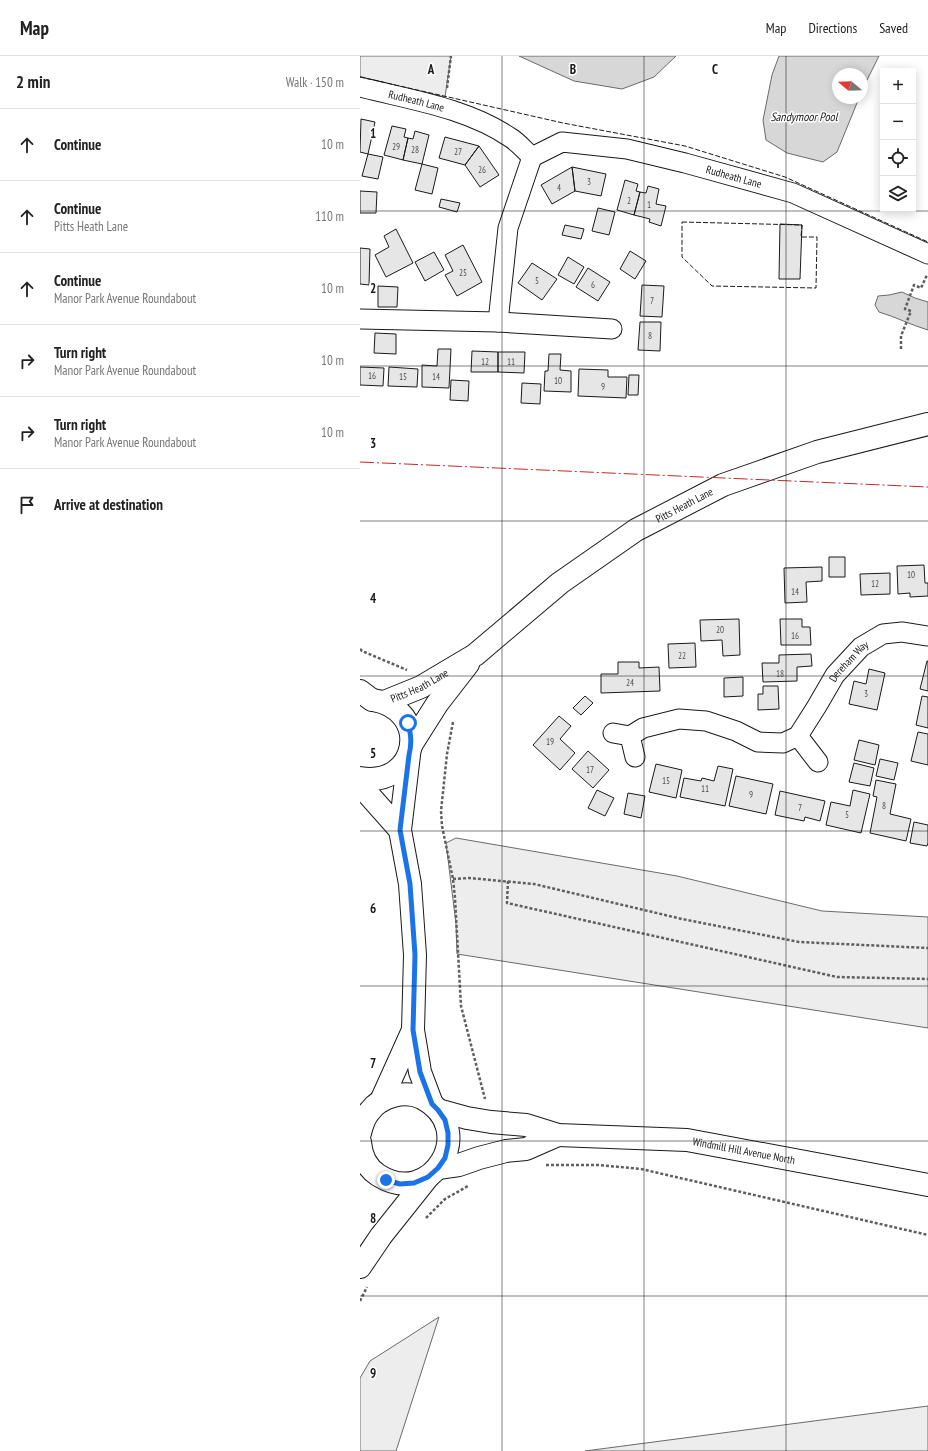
<!DOCTYPE html>
<html lang="en">
<head>
<meta charset="utf-8">
<style>
	:root { --surface:#fff; --page:#f2f2f2; --text:#222; --muted:#767676; --line:#e0e0e0 }
	body { margin:0; font-family:"PT Sans Narrow",sans-serif; background:var(--page); color:var(--text) }
	.controls { position:absolute; right:12px; top:12px; display:grid; overflow:hidden; border-radius:0px; box-shadow:0 2px 10px #0003 }
	.controls button { width:36px; height:36px; display:grid; place-items:center; padding:0; border:0; border-bottom:1px solid var(--line); background:var(--surface); color:var(--text); font:20px sans-serif }
	.compass { position:absolute; left:472px; top:12px; width:36px; height:36px; border-radius:50%; background:var(--surface); box-shadow:0 2px 10px #0003; rotate:289deg }
	.stop { position:absolute; width:12px; height:12px; margin:-9px; border:3px solid #1a73e8; border-radius:50%; background:#fff }
	.stop.end { background:#1a73e8; border-color:#fff; box-shadow:0 1px 4px #0008 }
	.list { margin:0; padding:0; list-style:none }
	h2 { display:flex; justify-content:space-between; align-items:center; height:52px; margin:0; padding:0 16px; font-size:17px }
	h2 small { font-size:13px; font-weight:400; color:var(--muted) }
	.list li { display:grid; grid-template-columns:26px 1fr auto; gap:12px; align-items:center; box-sizing:border-box; height:72px; padding:0 16px; border-top:1px solid var(--line) }
	.list b { display:block; font-size:15px; white-space:nowrap }
	.list p { margin:0; font-size:13px; white-space:nowrap; color:var(--muted) }
	.list em { font-size:13px; font-style:normal; color:var(--muted) }
	.icon { flex:none; width:22px; height:22px; fill:none; stroke:currentColor; stroke-width:2; stroke-linecap:round; stroke-linejoin:round }
	.map { position:relative; flex:none; width:568px; height:1395px; overflow:hidden }
	header { display:flex; align-items:center; gap:24px; box-sizing:border-box; height:56px; padding:0 20px; background:var(--surface); border-bottom:1px solid var(--line) }
	header strong { font-size:19px }
	nav { display:flex; gap:22px; margin-inline-start:auto; font-size:14px }
	main { display:flex }
	aside { flex:1; background:var(--surface) }
	.map>svg:first-child { display:block }
</style>
</head>
<body>
<header>
<strong>Map</strong>
<nav><a>Map</a><a>Directions</a><a>Saved</a></nav>
</header>
<main>
<aside>
<h2>2 min<small>Walk · 150 m</small></h2>
<ul class="list">
<li><svg class="icon" aria-label="ahead" viewBox="0 0 24 24"><path d="M12 20V5M6 11l6-6 6 6"/></svg><div><b>Continue</b></div><em>10 m</em></li>
<li><svg class="icon" aria-label="ahead" viewBox="0 0 24 24"><path d="M12 20V5M6 11l6-6 6 6"/></svg><div><b>Continue</b><p>Pitts Heath Lane</p></div><em>110 m</em></li>
<li><svg class="icon" aria-label="ahead" viewBox="0 0 24 24"><path d="M12 20V5M6 11l6-6 6 6"/></svg><div><b>Continue</b><p>Manor Park Avenue Roundabout</p></div><em>10 m</em></li>
<li><svg class="icon" aria-label="right" viewBox="0 0 24 24"><path d="M7 20v-9h11M14 6l5 5-5 5"/></svg><div><b>Turn right</b><p>Manor Park Avenue Roundabout</p></div><em>10 m</em></li>
<li><svg class="icon" aria-label="right" viewBox="0 0 24 24"><path d="M7 20v-9h11M14 6l5 5-5 5"/></svg><div><b>Turn right</b><p>Manor Park Avenue Roundabout</p></div><em>10 m</em></li>
<li><svg class="icon" aria-label="arrive" viewBox="0 0 24 24"><path d="M6 21V4h12l-3 4 3 4H6"/></svg><div><b>Arrive at destination</b></div></li>
</ul>
</aside>
<div class="map">
<svg width="568" height="1395" viewBox="0 0 568 1395">
	<rect width="100%" height="100%" fill="#fff"/>
	<!-- green -->
	<path fill="#ededed" stroke="#6a6a6a" d="M 0,0 L 91,0 L 85,41 L 0,21 Z
		M 96,782 L 317,820 L 462,855 L 568,861 L 568,972 L 97,898 L 96,868 L 86,787 Z
		M 79,1261 L 36,1395 L 0,1395 L 0,1322 L 10,1305 Z
		M 568,1350 L 568,1395 L 225,1395 Z"/>
	<!-- water -->
	<path fill="#d7d7d7" stroke="#6a6a6a" d="M 159,0 L 316,0 L 294,21 L 262,33 L 214,25 Z
		M 419,0 L 519,0 L 502,34 L 502,18 L 478,18 L 478,42 L 499,42 L 477,96 L 463,106 L 427,97 L 406,84 L 403,64 L 412,19 Z
		M 542,236 L 555,242 L 568,246 L 568,274 C 551,269 536,261 519,256 L 515,249 L 518,240 L 529,239 Z"/>
	<!-- building -->
	<path fill="#e6e6e6" stroke="#1a1a1a" d="M 1,63 L 15,66 L 8,98 L 0,96 Z
		M 32,70 L 46,73 L 44,81 L 48,82 L 43,104 L 24,99 Z
		M 55,75 L 69,79 L 62,108 L 43,104 L 48,82 L 53,83 Z
		M 85,81 L 119,90 L 105,109 L 79,102 Z
		M 119,90 L 139,119 L 120,131 L 105,109 Z
		M 8,98 L 23,101 L 18,123 L 2,120 Z
		M 62,108 L 78,112 L 72,138 L 55,134 Z
		M 212,111 L 246,118 L 241,140 L 215,135 Z
		M 212,111 L 215,135 L 192,148 L 181,129 Z
		M 265,124 L 278,128 L 276,135 L 280,136 L 274,159 L 257,154 Z
		M 288,130 L 299,133 L 296,148 L 306,150 L 301,170 L 289,166 L 290,163 L 274,159 L 280,136 L 286,137 Z
		M 0,135 L 17,136 L 16,157 L 0,157 Z
		M 81,143 L 100,147 L 97,156 L 79,151 Z
		M 238,152 L 255,156 L 249,179 L 232,175 Z
		M 420,168 L 442,169 L 440,223 L 419,223 Z
		M 205,169 L 224,173 L 221,183 L 202,179 Z
		M 36,173 L 53,207 L 26,221 L 15,199 L 29,191 L 24,180 Z
		M 103,189 L 122,226 L 97,240 L 85,219 L 93,215 L 85,199 Z
		M 0,192 L 10,193 L 9,229 L 0,228 Z
		M 270,195 L 286,205 L 275,223 L 260,213 Z
		M 74,196 L 84,214 L 65,225 L 55,206 Z
		M 208,201 L 224,211 L 214,228 L 198,219 Z
		M 172,207 L 197,223 L 182,244 L 158,227 Z
		M 228,212 L 250,226 L 238,245 L 216,231 Z
		M 282,229 L 304,230 L 302,261 L 280,260 Z
		M 18,230 L 38,231 L 37,251 L 18,251 Z
		M 280,266 L 301,266 L 300,295 L 278,294 Z
		M 15,277 L 36,278 L 36,298 L 14,297 Z
		M 78,293 L 91,293 L 89,332 L 62,331 L 62,309 L 77,310 Z
		M 112,295 L 138,296 L 138,316 L 111,316 Z
		M 138,296 L 165,296 L 164,317 L 138,316 Z
		M 189,298 L 201,298 L 200,314 L 211,315 L 211,336 L 184,335 L 185,315 L 188,315 Z
		M 0,311 L 24,312 L 23,330 L 0,329 Z
		M 29,311 L 58,313 L 57,331 L 28,330 Z
		M 219,313 L 248,314 L 248,321 L 267,321 L 266,342 L 218,340 Z
		M 269,319 L 279,319 L 278,339 L 268,339 Z
		M 91,324 L 109,325 L 108,345 L 90,344 Z
		M 162,327 L 181,328 L 180,348 L 161,347 Z
		M 469,501 L 485,501 L 485,521 L 469,521 Z
		M 564,509 L 565,527 L 568,527 L 568,540 L 550,541 L 550,537 L 538,538 L 537,510 Z
		M 462,511 L 462,525 L 446,526 L 447,546 L 425,547 L 424,512 Z
		M 530,517 L 530,538 L 501,539 L 500,518 Z
		M 379,563 L 380,599 L 363,600 L 362,584 L 341,585 L 340,564 Z
		M 420,563 L 442,563 L 442,571 L 450,571 L 451,589 L 421,589 Z
		M 335,587 L 336,611 L 309,612 L 308,588 Z
		M 451,598 L 452,610 L 437,611 L 437,625 L 403,626 L 402,607 L 419,607 L 419,599 Z
		M 567,605 L 568,605 L 568,635 L 560,633 Z
		M 258,606 L 279,606 L 279,612 L 299,611 L 300,635 L 241,637 L 241,618 L 258,618 Z
		M 509,613 L 525,617 L 517,654 L 489,648 L 494,625 L 506,628 Z
		M 383,621 L 383,640 L 364,641 L 364,622 Z
		M 403,630 L 418,630 L 419,653 L 398,654 L 398,638 L 403,638 Z
		M 225,640 L 233,647 L 221,659 L 213,652 Z
		M 562,640 L 568,641 L 568,672 L 556,669 Z
		M 199,660 L 211,670 L 200,683 L 215,697 L 200,714 L 173,689 Z
		M 558,676 L 568,678 L 568,709 L 551,705 Z
		M 499,684 L 519,689 L 515,709 L 494,704 Z
		M 228,695 L 249,714 L 233,732 L 212,713 Z
		M 520,703 L 538,707 L 534,724 L 516,720 Z
		M 494,707 L 514,712 L 510,730 L 489,726 Z
		M 296,708 L 322,714 L 316,742 L 289,736 Z
		M 358,710 L 373,713 L 365,750 L 320,741 L 324,722 L 341,725 L 342,722 L 354,725 Z
		M 376,720 L 413,728 L 406,758 L 369,750 Z
		M 516,724 L 536,728 L 530,758 L 551,763 L 546,785 L 510,777 L 517,741 L 513,740 Z
		M 237,734 L 254,742 L 245,760 L 228,752 Z
		M 493,734 L 510,738 L 501,777 L 466,769 L 471,746 L 490,750 Z
		M 420,735 L 465,745 L 460,765 L 445,761 L 444,765 L 415,759 Z
		M 268,737 L 285,740 L 281,762 L 264,758 Z
		M 554,766 L 568,769 L 568,787 L 567,790 L 550,787 Z"/>
	<g fill="none" stroke-linecap="round" stroke-linejoin="round">
		<!-- street casing -->
		<g stroke="#1a1a1a" stroke-width="21">
			<g id="street">
				<path id="s1" d="M 0,31 C 51,44 107,52 151,82 C 159,87 165,95 172,101 L 202,86 L 267,93 L 325,107 L 433,137 L 568,198"/>
				<path d="M 0,263 L 138,266 L 252,273"/>
				<path d="M 138,266 L 148,172 L 172,101"/>
				<path d="M 253,677 L 270,680 L 275,701"/>
				<path id="s2" d="M 270,680 L 283,672 L 319,663 L 346,665 L 376,675 L 398,686 L 423,687 L 438,680 L 457,650 L 475,619 L 501,591 L 523,578 L 542,576 L 568,580"/>
				<path d="M 438,680 L 458,706"/>
			</g>
		</g>
		<!-- secondary casing -->
		<g stroke="#1a1a1a" stroke-width="24">
			<g id="secondary">
				<path id="s3" d="M 24,646 L 61,631 L 115,599 L 200,527 L 276,474 L 363,429 L 457,396 L 568,368"/>
				<path d="M 51,689 L 77,648 L 108,608"/>
				<path d="M 49,699 L 40,774 L 50,828 L 55,899 L 53,974 L 60,1016 L 72,1048"/>
				<path d="M 0,722 C 59,732 72,654 13,644"/>
				<path d="M 0,729 L 40,774"/>
				<path d="M 21,1045 L 53,974"/>
				<path id="s4" d="M 78,1054 L 107,1062 L 131,1066 L 166,1069 L 198,1079 L 327,1084 L 568,1129"/>
				<path d="M 0,1077 C 2,1069 4,1061 10,1055 C 21,1040 45,1034 62,1042 C 120,1072 72,1154 18,1119 C 7,1112 1,1099 0,1086"/>
				<path d="M 78,1112 L 99,1109 L 119,1102 L 146,1095 L 166,1093 L 198,1079"/>
			</g>
		</g>
		<!-- primary casing -->
		<g stroke="#1a1a1a" stroke-width="24">
			<path id="primary" d="M 0,635 L 12,644
				M 0,1211 L 21,1180 L 68,1121"/>
		</g>
		<!-- path -->
		<path stroke="#5f5f5f" stroke-width="2.5" stroke-dasharray="3 2" stroke-linecap="butt" d="M 87,32 L 91,0
			M 541,293 L 541,280 L 551,255 L 545,253 L 554,229 L 561,232 L 567,219
			M 0,593 L 2,595 L 47,614
			M 93,666 L 87,698 L 81,755 L 82,770 L 93,823 L 95,842 L 101,950 L 125,1043
			M 93,823 L 109,822 L 174,828 L 322,863 L 439,886 L 568,892
			M 148,825 L 147,847 L 477,921 L 568,923
			M 186,1109 L 239,1109 L 281,1113 L 568,1179
			M 66,1162 L 85,1143 L 108,1130
			M 0,1245 L 7,1231"/>
		<!-- street -->
		<use href="#street" stroke="#fff" stroke-width="19"/>
		<!-- secondary -->
		<use href="#secondary" stroke="#fff" stroke-width="22"/>
		<!-- primary -->
		<use href="#primary" stroke="#fff" stroke-width="22"/>
		<!-- fence -->
		<path stroke="#1a1a1a" stroke-width="1" stroke-dasharray="5 2" stroke-linecap="butt" d="M 0,21 L 203,67 L 325,90 L 425,121 L 568,186
			M 322,166 L 442,169 L 441,181 L 457,181 L 456,232 L 352,230 L 322,201 Z"/>
		<!-- power -->
		<path stroke="#c62828" stroke-width="1" stroke-dasharray="14 3 2 3" stroke-linecap="butt" d="M 0,406 L 568,431"/>
	</g>
	<g fill="none" stroke-linecap="round" stroke-linejoin="round">
		<!-- route -->
		<path stroke="#1a73e8" stroke-width="5" d="M 26,1124 L 40,1128 L 54,1127 L 68,1121 L 78,1112 L 85,1102 L 88,1089 L 88,1077 L 85,1064 L 78,1054 L 72,1048 L 60,1016 L 53,974 L 55,899 L 50,828 L 40,774 L 49,699 C 52,687 51,679 48,667"/>
	</g>
	<!-- grid -->
	<path fill="none" stroke="#1a1a1a" stroke-width="1" stroke-opacity="0.55" d="M 142,0 L 142,1395M 284,0 L 284,1395M 426,0 L 426,1395M 0,155 L 568,155M 0,310 L 568,310M 0,465 L 568,465M 0,620 L 568,620M 0,775 L 568,775M 0,930 L 568,930M 0,1085 L 568,1085M 0,1240 L 568,1240"/>
	<g text-anchor="middle" stroke-width="3" stroke-linejoin="round" paint-order="stroke">
		<!-- number labels -->
		<g font-size="9" fill="#4d4d4d">
			<text x="36" y="94">29</text>
			<text x="55" y="97">28</text>
			<text x="98" y="99">27</text>
			<text x="122" y="117">26</text>
			<text x="229" y="129">3</text>
			<text x="199" y="135">4</text>
			<text x="269" y="148">2</text>
			<text x="289" y="152">1</text>
			<text x="103" y="220">25</text>
			<text x="177" y="228">5</text>
			<text x="233" y="232">6</text>
			<text x="292" y="248">7</text>
			<text x="290" y="283">8</text>
			<text x="125" y="309">12</text>
			<text x="151" y="309">11</text>
			<text x="12" y="323">16</text>
			<text x="43" y="324">15</text>
			<text x="76" y="324">14</text>
			<text x="198" y="328">10</text>
			<text x="243" y="334">9</text>
			<text x="551" y="522">10</text>
			<text x="515" y="531">12</text>
			<text x="435" y="539">14</text>
			<text x="360" y="577">20</text>
			<text x="435" y="583">16</text>
			<text x="322" y="603">22</text>
			<text x="420" y="621">18</text>
			<text x="270" y="630">24</text>
			<text x="506" y="641">3</text>
			<text x="190" y="689">19</text>
			<text x="230" y="717">17</text>
			<text x="306" y="728">15</text>
			<text x="345" y="736">11</text>
			<text x="391" y="742">9</text>
			<text x="524" y="753">8</text>
			<text x="440" y="755">7</text>
			<text x="487" y="762">5</text>
		</g>
		<!-- street labels -->
		<g font-size="11" fill="#1a1a1a" stroke="#fff">
			<text dy="4" stroke="none"><textPath href="#s1" startOffset="58">Rudheath Lane</textPath></text>
			<text dy="4" stroke="none"><textPath href="#s1" startOffset="398">Rudheath Lane</textPath></text>
			<text dy="4" stroke="none"><textPath href="#s3" startOffset="361">Pitts Heath Lane</textPath></text>
			<text dy="4" stroke="none"><textPath href="#s2" startOffset="268">Dereham Way</textPath></text>
			<text dy="4" stroke="none"><textPath href="#s3" startOffset="39">Pitts Heath Lane</textPath></text>
			<text dy="4" stroke="none"><textPath href="#s4" startOffset="310">Windmill Hill Avenue North</textPath></text>
		</g>
		<!-- water labels -->
		<g font-size="12" font-style="italic" fill="#1a1a1a" stroke="#fff">
			<text x="444" y="65">Sandymoor Pool</text>
		</g>
	</g>
	<g font-size="13" text-anchor="middle" font-weight="bold" fill="#1a1a1a" stroke="#fff" stroke-width="3" stroke-linejoin="round" paint-order="stroke">
		<text x="71" y="18">A</text>
		<text x="213" y="18">B</text>
		<text x="355" y="18">C</text>
		<text x="13" y="82">1</text>
		<text x="13" y="237">2</text>
		<text x="13" y="392">3</text>
		<text x="13" y="547">4</text>
		<text x="13" y="702">5</text>
		<text x="13" y="857">6</text>
		<text x="13" y="1012">7</text>
		<text x="13" y="1167">8</text>
		<text x="13" y="1322">9</text>
	</g>
</svg>
<div class="controls">
<button>+</button>
<button>−</button>
<button><svg class="icon" aria-label="locate" viewBox="0 0 24 24"><circle cx="12" cy="12" r="6"/><path d="M12 2v4M12 18v4M2 12h4M18 12h4"/></svg></button>
<button><svg class="icon" aria-label="layers" viewBox="0 0 24 24"><path d="M12 4l9 5-9 5-9-5zM3 14l9 5 9-5"/></svg></button>
</div>
<svg class="compass" viewBox="-18 -18 36 36"><path d="M0-13l5 13h-10z" fill="#e53935"/><path d="M0 13l5-13h-10z" fill="#767676"/></svg>
<div class="stop" style="left:48px;top:667px"></div>
<div class="stop end" style="left:26px;top:1124px"></div>
</div>
</main>
</body>
</html>
